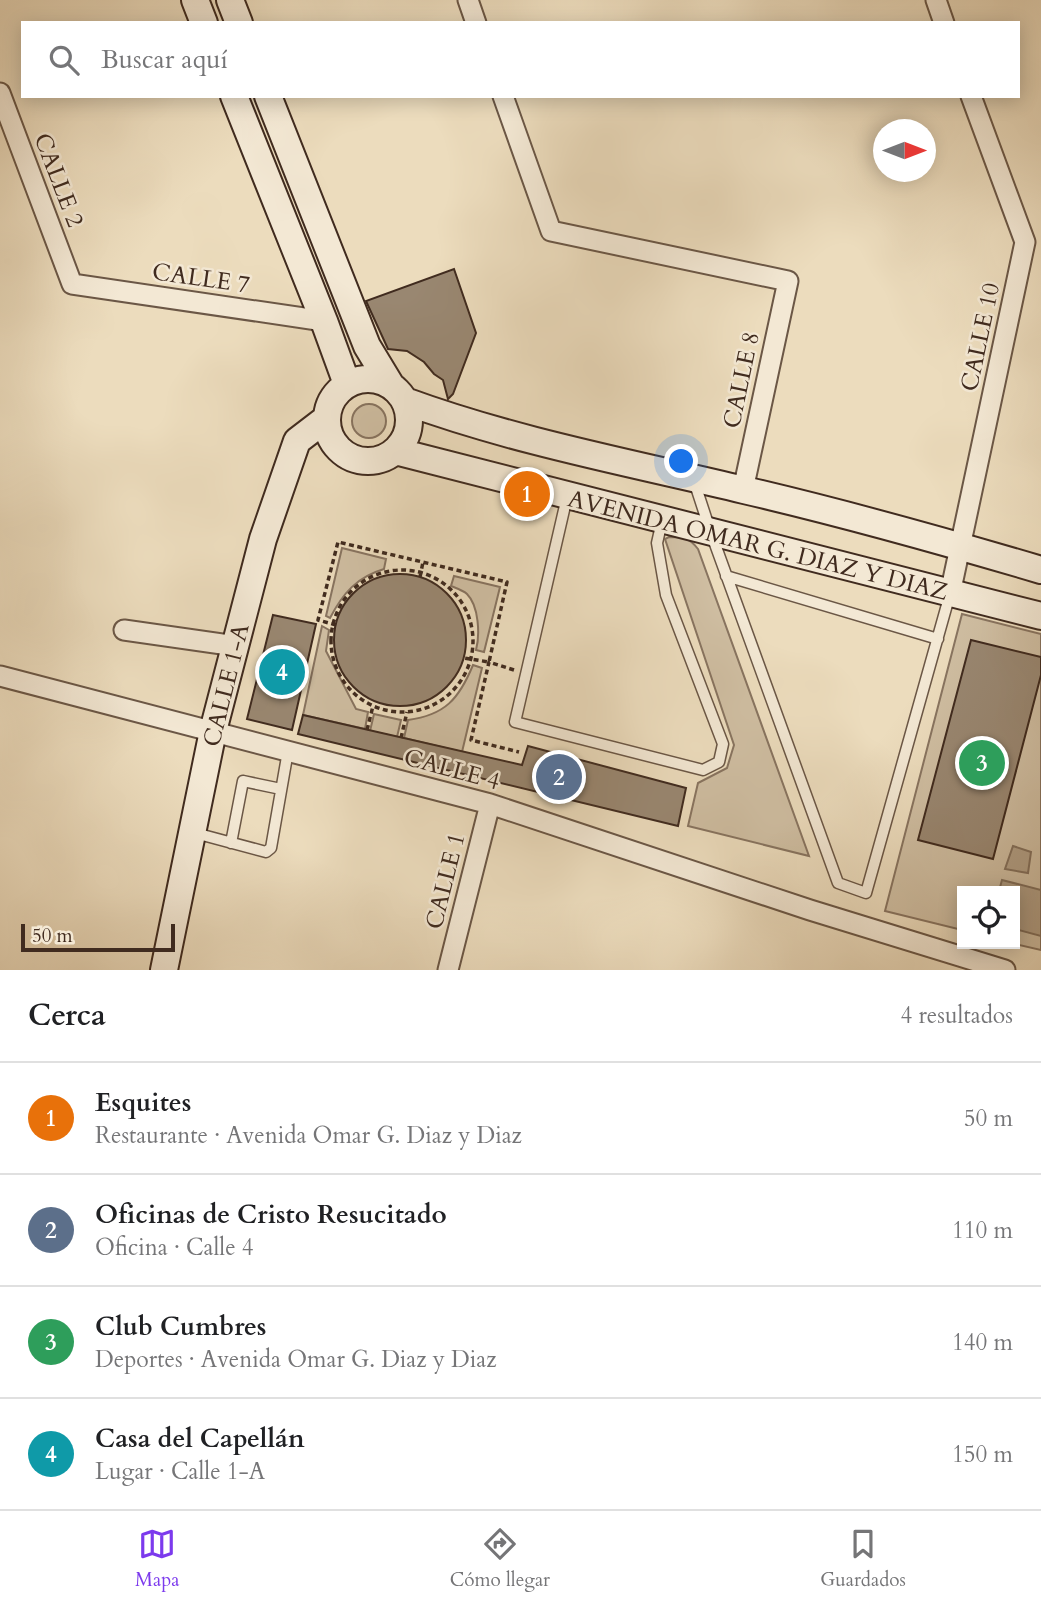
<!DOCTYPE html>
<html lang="es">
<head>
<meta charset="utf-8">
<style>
	:root { --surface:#fff; --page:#f2f2f2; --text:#202124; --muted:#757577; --line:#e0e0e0; --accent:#7c3aed }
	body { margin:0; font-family:Cardo,serif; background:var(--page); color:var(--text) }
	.controls { position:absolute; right:21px; bottom:21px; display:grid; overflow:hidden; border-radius:0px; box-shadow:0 4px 18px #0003 }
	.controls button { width:63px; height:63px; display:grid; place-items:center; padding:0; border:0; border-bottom:2px solid var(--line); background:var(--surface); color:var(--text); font:35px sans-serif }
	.compass { position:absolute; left:873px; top:119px; width:63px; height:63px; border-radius:50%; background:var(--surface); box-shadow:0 4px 18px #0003; rotate:90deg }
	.scale { position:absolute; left:21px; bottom:18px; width:154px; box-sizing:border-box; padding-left:7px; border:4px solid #402b1f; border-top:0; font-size:19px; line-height:24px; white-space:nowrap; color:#402b1f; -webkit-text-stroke:5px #f3e8d4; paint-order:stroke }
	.you { position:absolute; left:682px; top:462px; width:24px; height:24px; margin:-18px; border:5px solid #fff; border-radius:50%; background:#1a73e8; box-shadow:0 0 0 10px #1a73e833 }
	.badge { display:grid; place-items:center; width:46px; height:46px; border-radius:50%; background:var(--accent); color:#fff; font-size:23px; font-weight:700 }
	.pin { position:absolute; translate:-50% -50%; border:4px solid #fff; box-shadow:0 2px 7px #0006 }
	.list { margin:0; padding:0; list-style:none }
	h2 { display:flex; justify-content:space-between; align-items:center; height:91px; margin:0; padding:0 28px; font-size:30px }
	h2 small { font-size:23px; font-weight:400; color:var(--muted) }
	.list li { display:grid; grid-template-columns:46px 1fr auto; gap:21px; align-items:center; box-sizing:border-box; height:112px; padding:0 28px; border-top:2px solid var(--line) }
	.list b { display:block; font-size:26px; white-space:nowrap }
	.list p { margin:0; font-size:23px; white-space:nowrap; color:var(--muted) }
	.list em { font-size:23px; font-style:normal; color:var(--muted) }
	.icon { flex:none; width:38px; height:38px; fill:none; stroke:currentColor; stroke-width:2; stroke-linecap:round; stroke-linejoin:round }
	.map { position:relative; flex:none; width:1041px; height:970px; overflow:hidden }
	.search { position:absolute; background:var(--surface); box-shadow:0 4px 18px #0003; left:21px; right:21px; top:21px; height:77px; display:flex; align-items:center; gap:18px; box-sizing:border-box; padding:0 24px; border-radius:0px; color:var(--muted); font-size:26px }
	.sheet { height:539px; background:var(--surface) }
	nav { display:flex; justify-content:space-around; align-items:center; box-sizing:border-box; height:98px; border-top:2px solid var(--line); background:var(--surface); font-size:19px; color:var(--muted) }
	nav a { display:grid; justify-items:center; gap:4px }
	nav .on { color:var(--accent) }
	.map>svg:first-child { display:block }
</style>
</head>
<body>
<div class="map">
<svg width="1041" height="970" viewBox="0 0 1041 970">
	<rect width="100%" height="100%" fill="#ecdcbd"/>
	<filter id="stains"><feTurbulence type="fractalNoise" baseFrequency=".00286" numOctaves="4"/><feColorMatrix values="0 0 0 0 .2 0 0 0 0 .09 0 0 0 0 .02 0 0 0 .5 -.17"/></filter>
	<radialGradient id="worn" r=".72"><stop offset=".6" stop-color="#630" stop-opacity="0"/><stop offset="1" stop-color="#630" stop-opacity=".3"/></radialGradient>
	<!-- green -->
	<path fill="#cfbea2" stroke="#887460" stroke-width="2" d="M352 421a17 17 0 1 1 34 0a17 17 0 1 1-34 0Z
		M 669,537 C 683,537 689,537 698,549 L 809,856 L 688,826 L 698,783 L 727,768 L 734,745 L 665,539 Z
		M 342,548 L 386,559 L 384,569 C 357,577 343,593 330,618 L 326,616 Z
		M 454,576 L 500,587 L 484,652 L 476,650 C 480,635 479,606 467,594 C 464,591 456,588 451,586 Z
		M 962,614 L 1041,634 L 1041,950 L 1015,944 L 1015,891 L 962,891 L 962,930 L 885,911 Z
		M 322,626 L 329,630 L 326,651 L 356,709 L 368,712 L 365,729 L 303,715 Z
		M 473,665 L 482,668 L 462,752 L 404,738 L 408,720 C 445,715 459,699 473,665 Z
		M 374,714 L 401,720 L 397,737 L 370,731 Z"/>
	<!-- water -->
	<path fill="#b2a087" stroke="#84715d" stroke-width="2" d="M 1013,846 L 1031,852 L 1028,873 L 1005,869 Z
		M 1002,880 L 1041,890 L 1041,936 L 1015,929 L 1015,891 L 999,891 Z"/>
	<!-- building -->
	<path fill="#998771" stroke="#402b1f" stroke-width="2" d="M 454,269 L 476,333 L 453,394 L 448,399 L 443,380 L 434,374 L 424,362 L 407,351 L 388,349 L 366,301 Z
		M334 640a66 66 0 1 1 132 0a66 66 0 1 1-132 0Z
		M 273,615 L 316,624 L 292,730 L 247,719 Z
		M 971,640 L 1041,657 L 1041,675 L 993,859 L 918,840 Z
		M 303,715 L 522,765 L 528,746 L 686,788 L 678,826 L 298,734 Z"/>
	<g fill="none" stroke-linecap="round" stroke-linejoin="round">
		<!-- lane casing -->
		<g stroke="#6b5746" stroke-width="13">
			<path id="lane" d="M 694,481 L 711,533 L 838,883 L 866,893 L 950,594
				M 567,497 L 515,722 L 703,770 L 719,762 L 723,744 L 666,595 L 657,543 L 662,521
				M 726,576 L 938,639
				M 195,833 L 266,852 L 271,848 L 288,751
				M 231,843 L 243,781 L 281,789"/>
		</g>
		<!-- street casing -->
		<g stroke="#6b5746" stroke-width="23">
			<path id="street" d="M 468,0 L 476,23
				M 936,0 L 944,23
				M 0,93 L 72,284 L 324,321
				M 503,96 L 551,231 L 788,281 L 743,490
				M 950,594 L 1025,242 L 971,96
				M 124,630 L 236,646
				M 0,676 L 490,804 L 810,910 L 1005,970
				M 448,970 L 490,804"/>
		</g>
		<!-- secondary casing -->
		<g stroke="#402b1f" stroke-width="30">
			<path id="secondary" d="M 195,0 L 204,23
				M 230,0 L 239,23
				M 234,96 L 324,321 L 347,384
				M 268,96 L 367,346 L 390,384
				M327 420a41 41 0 1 1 82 0a41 41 0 1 1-82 0Z
				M 405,401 C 514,441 631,463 744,490 C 843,513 943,541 1041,570
				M 395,451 L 1041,616
				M 164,970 L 213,731 L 263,539 L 297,441 L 327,418"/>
		</g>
		<!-- path -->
		<path stroke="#402b1f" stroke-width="3.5" stroke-dasharray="5 3.5" stroke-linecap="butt" d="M331 641a71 71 0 1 1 142 0a71 71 0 1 1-142 0Z
			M 420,577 L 423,562
			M 336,625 L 318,620 L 338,542 L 507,582 L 489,662 L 464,658
			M 514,670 L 489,662 L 471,740 L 519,752
			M 367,730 L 373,706
			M 401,738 L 407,712"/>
		<!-- lane -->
		<use href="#lane" stroke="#f3e8d4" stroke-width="10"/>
		<!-- street -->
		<use href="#street" stroke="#f3e8d4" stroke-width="19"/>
		<!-- secondary -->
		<use href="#secondary" stroke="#f3e8d4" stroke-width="26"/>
	</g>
	<g text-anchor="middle" stroke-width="5" stroke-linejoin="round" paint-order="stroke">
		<!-- street labels -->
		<g font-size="24" fill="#402b1f" stroke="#f3e8d4">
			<text transform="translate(59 180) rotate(69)" y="8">CALLE 2</text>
			<text transform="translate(201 278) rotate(8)" y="8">CALLE 7</text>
			<text transform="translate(980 337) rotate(-78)" y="8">CALLE 10</text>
			<text transform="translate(741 380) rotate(-78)" y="8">CALLE 8</text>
			<text transform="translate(758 545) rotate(14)" y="8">AVENIDA OMAR G. DIAZ Y DIAZ</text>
			<text transform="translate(226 685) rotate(-76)" y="8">CALLE 1-A</text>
			<text transform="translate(452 769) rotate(15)" y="8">CALLE 4</text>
			<text transform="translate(445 881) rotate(-76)" y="8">CALLE 1</text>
		</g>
	</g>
	<rect width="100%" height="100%" filter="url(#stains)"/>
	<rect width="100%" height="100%" fill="url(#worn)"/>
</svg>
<div class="controls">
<button><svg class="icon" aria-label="locate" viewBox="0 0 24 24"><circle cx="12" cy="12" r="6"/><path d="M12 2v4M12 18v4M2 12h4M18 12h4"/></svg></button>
</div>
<svg class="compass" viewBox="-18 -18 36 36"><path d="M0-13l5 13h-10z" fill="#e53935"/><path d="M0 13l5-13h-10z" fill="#757577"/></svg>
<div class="scale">50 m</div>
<div class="you"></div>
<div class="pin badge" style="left:527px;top:494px;background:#e8710a">1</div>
<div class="pin badge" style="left:559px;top:777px;background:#5c6f8a">2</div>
<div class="pin badge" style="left:982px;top:763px;background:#2e9e5b">3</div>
<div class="pin badge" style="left:282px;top:672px;background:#0f9aa8">4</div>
<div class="search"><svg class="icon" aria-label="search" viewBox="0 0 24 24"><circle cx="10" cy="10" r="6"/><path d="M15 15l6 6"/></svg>Buscar aquí</div>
</div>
<section class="sheet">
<h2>Cerca<small>4 resultados</small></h2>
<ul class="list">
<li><span class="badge" style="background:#e8710a">1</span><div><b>Esquites</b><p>Restaurante · Avenida Omar G. Diaz y Diaz</p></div><em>50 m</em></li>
<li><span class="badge" style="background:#5c6f8a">2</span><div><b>Oficinas de Cristo Resucitado</b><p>Oficina · Calle 4</p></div><em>110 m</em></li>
<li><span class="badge" style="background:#2e9e5b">3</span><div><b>Club Cumbres</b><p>Deportes · Avenida Omar G. Diaz y Diaz</p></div><em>140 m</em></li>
<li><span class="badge" style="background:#0f9aa8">4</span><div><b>Casa del Capellán</b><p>Lugar · Calle 1-A</p></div><em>150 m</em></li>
</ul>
</section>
<nav>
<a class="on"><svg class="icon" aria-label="map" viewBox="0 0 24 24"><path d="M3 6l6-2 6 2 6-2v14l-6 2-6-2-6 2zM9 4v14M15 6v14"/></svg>Mapa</a>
<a><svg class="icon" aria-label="directions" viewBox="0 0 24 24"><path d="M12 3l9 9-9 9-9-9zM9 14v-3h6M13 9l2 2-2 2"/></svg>Cómo llegar</a>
<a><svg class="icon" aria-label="saved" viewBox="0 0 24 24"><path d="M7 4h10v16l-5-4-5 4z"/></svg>Guardados</a>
</nav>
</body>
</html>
